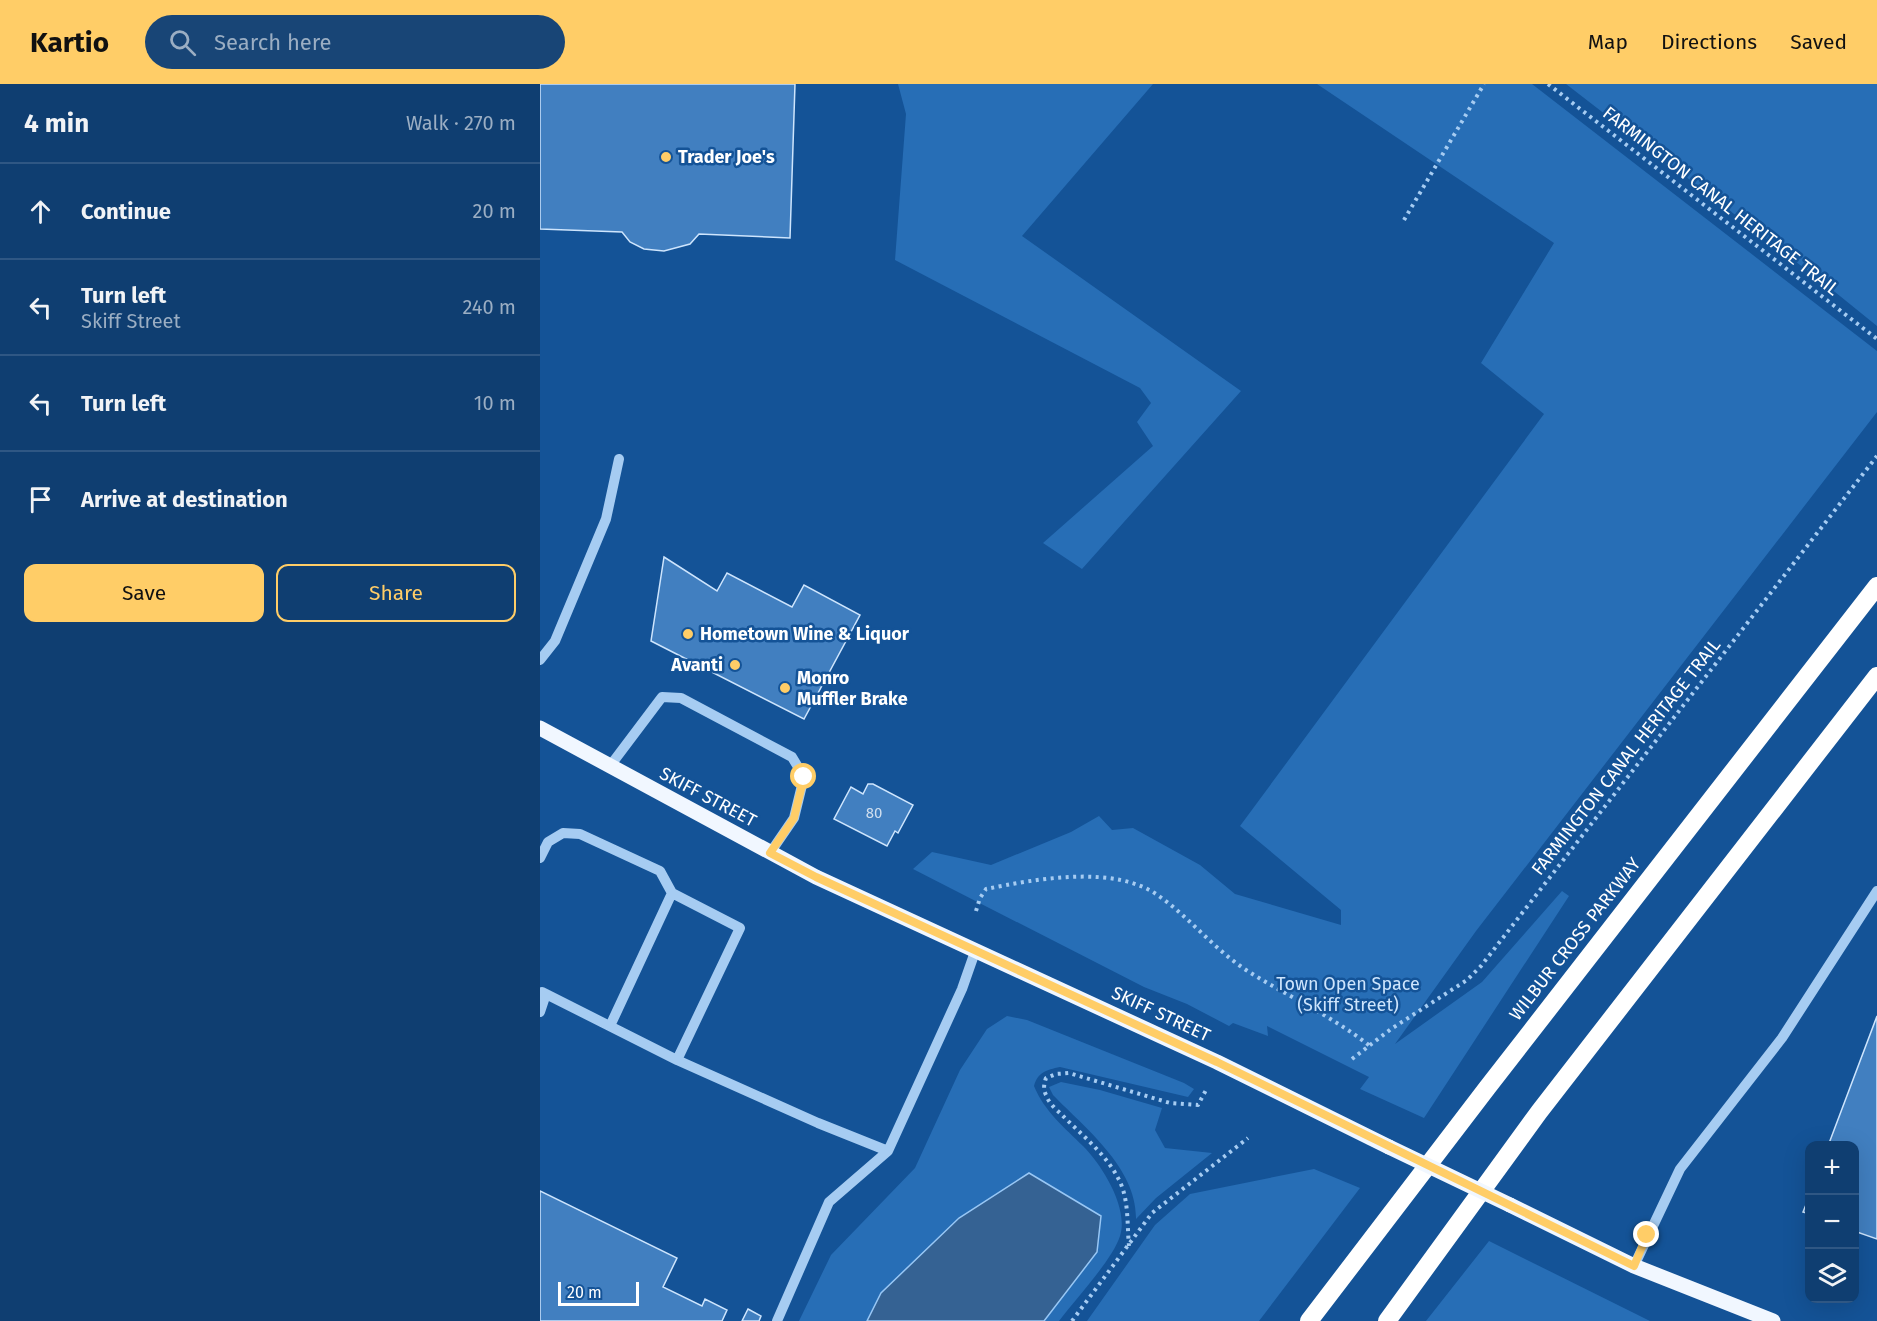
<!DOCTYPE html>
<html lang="en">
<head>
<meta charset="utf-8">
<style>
	:root { --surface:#0f3e71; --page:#184576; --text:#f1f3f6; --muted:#9baec3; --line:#2f5784; --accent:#ffcd67 }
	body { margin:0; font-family:"Fira Sans",sans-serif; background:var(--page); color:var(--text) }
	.controls { position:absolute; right:18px; bottom:18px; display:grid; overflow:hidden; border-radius:12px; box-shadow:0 6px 24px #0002 }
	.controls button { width:54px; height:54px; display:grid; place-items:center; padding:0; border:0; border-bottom:2px solid var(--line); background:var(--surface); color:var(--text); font:30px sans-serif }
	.scale { position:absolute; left:18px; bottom:15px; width:81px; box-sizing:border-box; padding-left:6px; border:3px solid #fff; border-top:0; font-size:16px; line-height:21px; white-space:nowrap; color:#fff; -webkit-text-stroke:4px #145397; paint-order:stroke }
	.stop { position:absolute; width:18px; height:18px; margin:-14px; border:4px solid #ffcd67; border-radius:50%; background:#fff }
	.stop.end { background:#ffcd67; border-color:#fff; box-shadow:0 2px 6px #0008 }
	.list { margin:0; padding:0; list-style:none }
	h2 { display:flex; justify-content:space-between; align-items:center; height:78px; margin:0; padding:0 24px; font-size:26px }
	h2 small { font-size:20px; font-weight:400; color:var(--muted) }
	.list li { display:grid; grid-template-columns:39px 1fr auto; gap:18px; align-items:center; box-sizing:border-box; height:96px; padding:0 24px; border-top:2px solid var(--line) }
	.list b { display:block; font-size:22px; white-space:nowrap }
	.list p { margin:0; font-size:20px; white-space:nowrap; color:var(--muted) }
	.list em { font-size:20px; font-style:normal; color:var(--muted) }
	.actions { display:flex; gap:12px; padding:18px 24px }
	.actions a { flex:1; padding:14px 0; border:2px solid var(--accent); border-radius:12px; text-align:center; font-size:21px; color:var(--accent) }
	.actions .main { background:var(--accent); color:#111 }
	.icon { flex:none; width:33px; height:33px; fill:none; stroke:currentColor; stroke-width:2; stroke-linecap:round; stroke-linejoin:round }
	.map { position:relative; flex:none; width:1337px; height:1237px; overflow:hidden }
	header { display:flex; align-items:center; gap:36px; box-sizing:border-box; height:84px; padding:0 30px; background:var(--accent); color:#111 }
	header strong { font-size:28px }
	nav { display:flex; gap:33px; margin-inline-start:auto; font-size:21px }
	.search { width:420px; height:54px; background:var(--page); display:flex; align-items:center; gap:15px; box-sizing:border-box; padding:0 21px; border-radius:33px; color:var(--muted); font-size:22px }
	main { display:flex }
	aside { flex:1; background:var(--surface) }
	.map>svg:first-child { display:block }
</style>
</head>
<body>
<header>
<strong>Kartio</strong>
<div class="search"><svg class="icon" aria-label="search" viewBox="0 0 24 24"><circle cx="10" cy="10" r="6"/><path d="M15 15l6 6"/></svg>Search here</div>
<nav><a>Map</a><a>Directions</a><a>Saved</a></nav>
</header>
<main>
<aside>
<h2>4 min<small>Walk · 270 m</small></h2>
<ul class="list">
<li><svg class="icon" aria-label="ahead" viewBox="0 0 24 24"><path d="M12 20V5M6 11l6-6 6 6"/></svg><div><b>Continue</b></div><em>20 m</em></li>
<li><svg class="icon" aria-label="left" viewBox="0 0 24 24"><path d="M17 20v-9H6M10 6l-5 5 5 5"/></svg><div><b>Turn left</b><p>Skiff Street</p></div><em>240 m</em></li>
<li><svg class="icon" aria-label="left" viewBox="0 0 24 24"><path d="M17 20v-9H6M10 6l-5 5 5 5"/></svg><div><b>Turn left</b></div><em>10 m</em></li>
<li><svg class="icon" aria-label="arrive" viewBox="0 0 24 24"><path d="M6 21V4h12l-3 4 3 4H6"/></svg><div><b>Arrive at destination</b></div></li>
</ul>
<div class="actions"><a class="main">Save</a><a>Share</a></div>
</aside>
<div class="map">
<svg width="1337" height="1237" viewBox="0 0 1337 1237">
	<rect width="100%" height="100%" fill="#145397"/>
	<!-- green -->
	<path fill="#276eb6" d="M 358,0 L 613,0 L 482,152 L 701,307 L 542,485 L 503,459 L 613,362 L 597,338 L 611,319 L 600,304 L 355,176 L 366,30 Z
		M 777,0 L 992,0 L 1337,267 L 1337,328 L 936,847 L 855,960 L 942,898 L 1022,807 L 1029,812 L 884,1034 L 820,1005 L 829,993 L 727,942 L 728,952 L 693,939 L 689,942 L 647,920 L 604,903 L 373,785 L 392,768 L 451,781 L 531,748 L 559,732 L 572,746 L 593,744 L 660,781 L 695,810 L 801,841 L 801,826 L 700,742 L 1004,330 L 941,279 L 1014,159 Z
		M 1026,0 L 1337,0 L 1337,242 L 1295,208 Z
		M 467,932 L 487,936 L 644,999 L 654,1005 L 648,1013 L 520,983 C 506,986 498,988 494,1002 C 504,1027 525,1044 543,1062 C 562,1081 589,1124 580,1152 C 573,1175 535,1216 519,1237 L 259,1237 L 291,1171 L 375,1084 L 420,986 L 447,945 Z
		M 521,998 L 560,1006 L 622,1024 L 615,1046 L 625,1064 L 672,1069 L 616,1114 L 596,1135 C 597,1084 545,1044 513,1011 L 509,1003 Z
		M 774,1085 L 820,1104 L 719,1237 L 547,1237 L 615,1141 L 650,1110 Z
		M 949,1157 L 1110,1237 L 886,1237 Z"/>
	<!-- water -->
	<path fill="#356293" stroke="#98c7f5" stroke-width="1.5" d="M 489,1089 L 561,1132 L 557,1168 L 504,1237 L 327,1237 L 341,1209 L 419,1134 Z"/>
	<!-- building -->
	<path fill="#417fc0" stroke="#cee5fd" stroke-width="1.5" d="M 0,0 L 255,0 L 250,154 L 159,150 L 150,160 L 124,167 L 104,165 L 90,158 L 82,148 L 0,145 Z
		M 124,473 L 177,507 L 187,489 L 252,523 L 264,501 L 320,531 L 264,635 L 111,557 Z
		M 328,700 L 333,700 L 373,721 L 358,749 L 355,747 L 347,762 L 294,735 L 311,703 L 323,710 Z
		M 1337,932 L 1337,1155 L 1314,1147 L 1314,1062 L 1288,1062 Z
		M 0,1107 L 137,1174 L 123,1203 L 162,1222 L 165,1215 L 187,1226 L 182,1237 L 0,1237 Z
		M 1270,1111 L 1270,1130 L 1263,1128 Z
		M 208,1225 L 221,1232 L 219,1237 L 202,1237 Z"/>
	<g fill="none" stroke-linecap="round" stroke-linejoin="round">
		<!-- path -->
		<path stroke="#a6ccf2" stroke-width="4" stroke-dasharray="3 4.5" stroke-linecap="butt" d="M 1008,0 L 1337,255
			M 864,136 L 944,0
			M 436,827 L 440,814 L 446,805 C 496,795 575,780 619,812 C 650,834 674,865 706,886 C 747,912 792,932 830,962
			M 812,975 L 851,945 L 927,896 L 941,882 L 1337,372
			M 589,1162 C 587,1142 589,1117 580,1098 C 568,1072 544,1053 523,1032 C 517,1026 509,1020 506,1011 C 503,1005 504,1000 506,994 L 516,990 L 529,989 L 630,1019 L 658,1021 L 666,1006
			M 532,1237 L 612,1129 L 708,1054"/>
		<!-- minor -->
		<path stroke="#a6ccf2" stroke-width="10" d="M 0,576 L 15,557 L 66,435 L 79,375
			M 70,682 L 122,613 L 141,614 L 252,673 L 264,693 L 254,734 L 230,769
			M 0,774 L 8,758 L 23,749 L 40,750 L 120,787 L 132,809 L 200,844 L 137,976
			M 6,910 L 137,976 L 278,1039 L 348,1067 L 422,905 L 436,865
			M 0,928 L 6,910 L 2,908
			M 70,942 L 132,809
			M 1094,1182 L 1140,1085 L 1242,954 L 1337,807
			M 237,1237 L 289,1118 L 348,1067"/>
		<!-- major -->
		<path stroke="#f1f7ff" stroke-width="15" d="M 0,644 L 276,793 L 677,978 L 849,1063
			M 970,1121 L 1094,1182 L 1233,1237"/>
		<!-- highway -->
		<path stroke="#fff" stroke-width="18" d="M 769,1237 L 947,1004 L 1337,502
			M 847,1237 L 999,1028 L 1337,592"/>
		<!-- major-bridge -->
		<path stroke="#f1f7ff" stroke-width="15" d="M 849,1063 L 970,1121"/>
	</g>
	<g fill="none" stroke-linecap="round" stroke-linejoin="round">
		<!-- route -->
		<path stroke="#ffcd67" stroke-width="8" d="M 264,693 L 254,734 L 230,769 L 276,793 L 677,978 L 1094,1182 L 1107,1151"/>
	</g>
	<!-- markers -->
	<g fill="#ffcd67" stroke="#145397" stroke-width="2">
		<circle cx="126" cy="73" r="6"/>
		<circle cx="148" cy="550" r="6"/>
		<circle cx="195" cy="581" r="6"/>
		<circle cx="245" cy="604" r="6"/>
	</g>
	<g text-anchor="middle" stroke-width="5" stroke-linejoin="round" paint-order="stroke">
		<!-- number labels -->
		<g font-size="15" fill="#d0dfef">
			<text x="334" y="734">80</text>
		</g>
		<!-- poi labels -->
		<g font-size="18" font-weight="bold" fill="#fff" stroke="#145397" text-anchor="start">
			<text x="138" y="79">Trader Joe's</text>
			<text x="160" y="556">Hometown Wine &amp; Liquor</text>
			<text x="183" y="587" text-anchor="end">Avanti</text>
			<text x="257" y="600">Monro<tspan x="257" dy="21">Muffler Brake</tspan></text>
		</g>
		<!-- street labels -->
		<g font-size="18" fill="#fff" stroke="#145397">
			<text transform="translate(1181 117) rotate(38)" y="6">FARMINGTON CANAL HERITAGE TRAIL</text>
			<text transform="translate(1086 673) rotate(-52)" y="6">FARMINGTON CANAL HERITAGE TRAIL</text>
			<text transform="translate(168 713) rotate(28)" y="6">SKIFF STREET</text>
			<text transform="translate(1035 855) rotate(-52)" y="6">WILBUR CROSS PARKWAY</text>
			<text transform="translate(621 930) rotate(25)" y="6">SKIFF STREET</text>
		</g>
		<!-- park labels -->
		<g font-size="18" fill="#cee5fd" stroke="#145397">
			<text x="808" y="906">Town Open Space<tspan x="808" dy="21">(Skiff Street)</tspan></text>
		</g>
	</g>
</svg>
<div class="controls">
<button>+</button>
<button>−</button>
<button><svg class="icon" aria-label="layers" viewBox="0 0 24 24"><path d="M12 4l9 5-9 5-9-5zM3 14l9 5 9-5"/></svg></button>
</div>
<div class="scale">20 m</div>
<div class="stop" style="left:264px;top:693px"></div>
<div class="stop end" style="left:1107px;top:1151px"></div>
</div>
</main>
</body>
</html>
